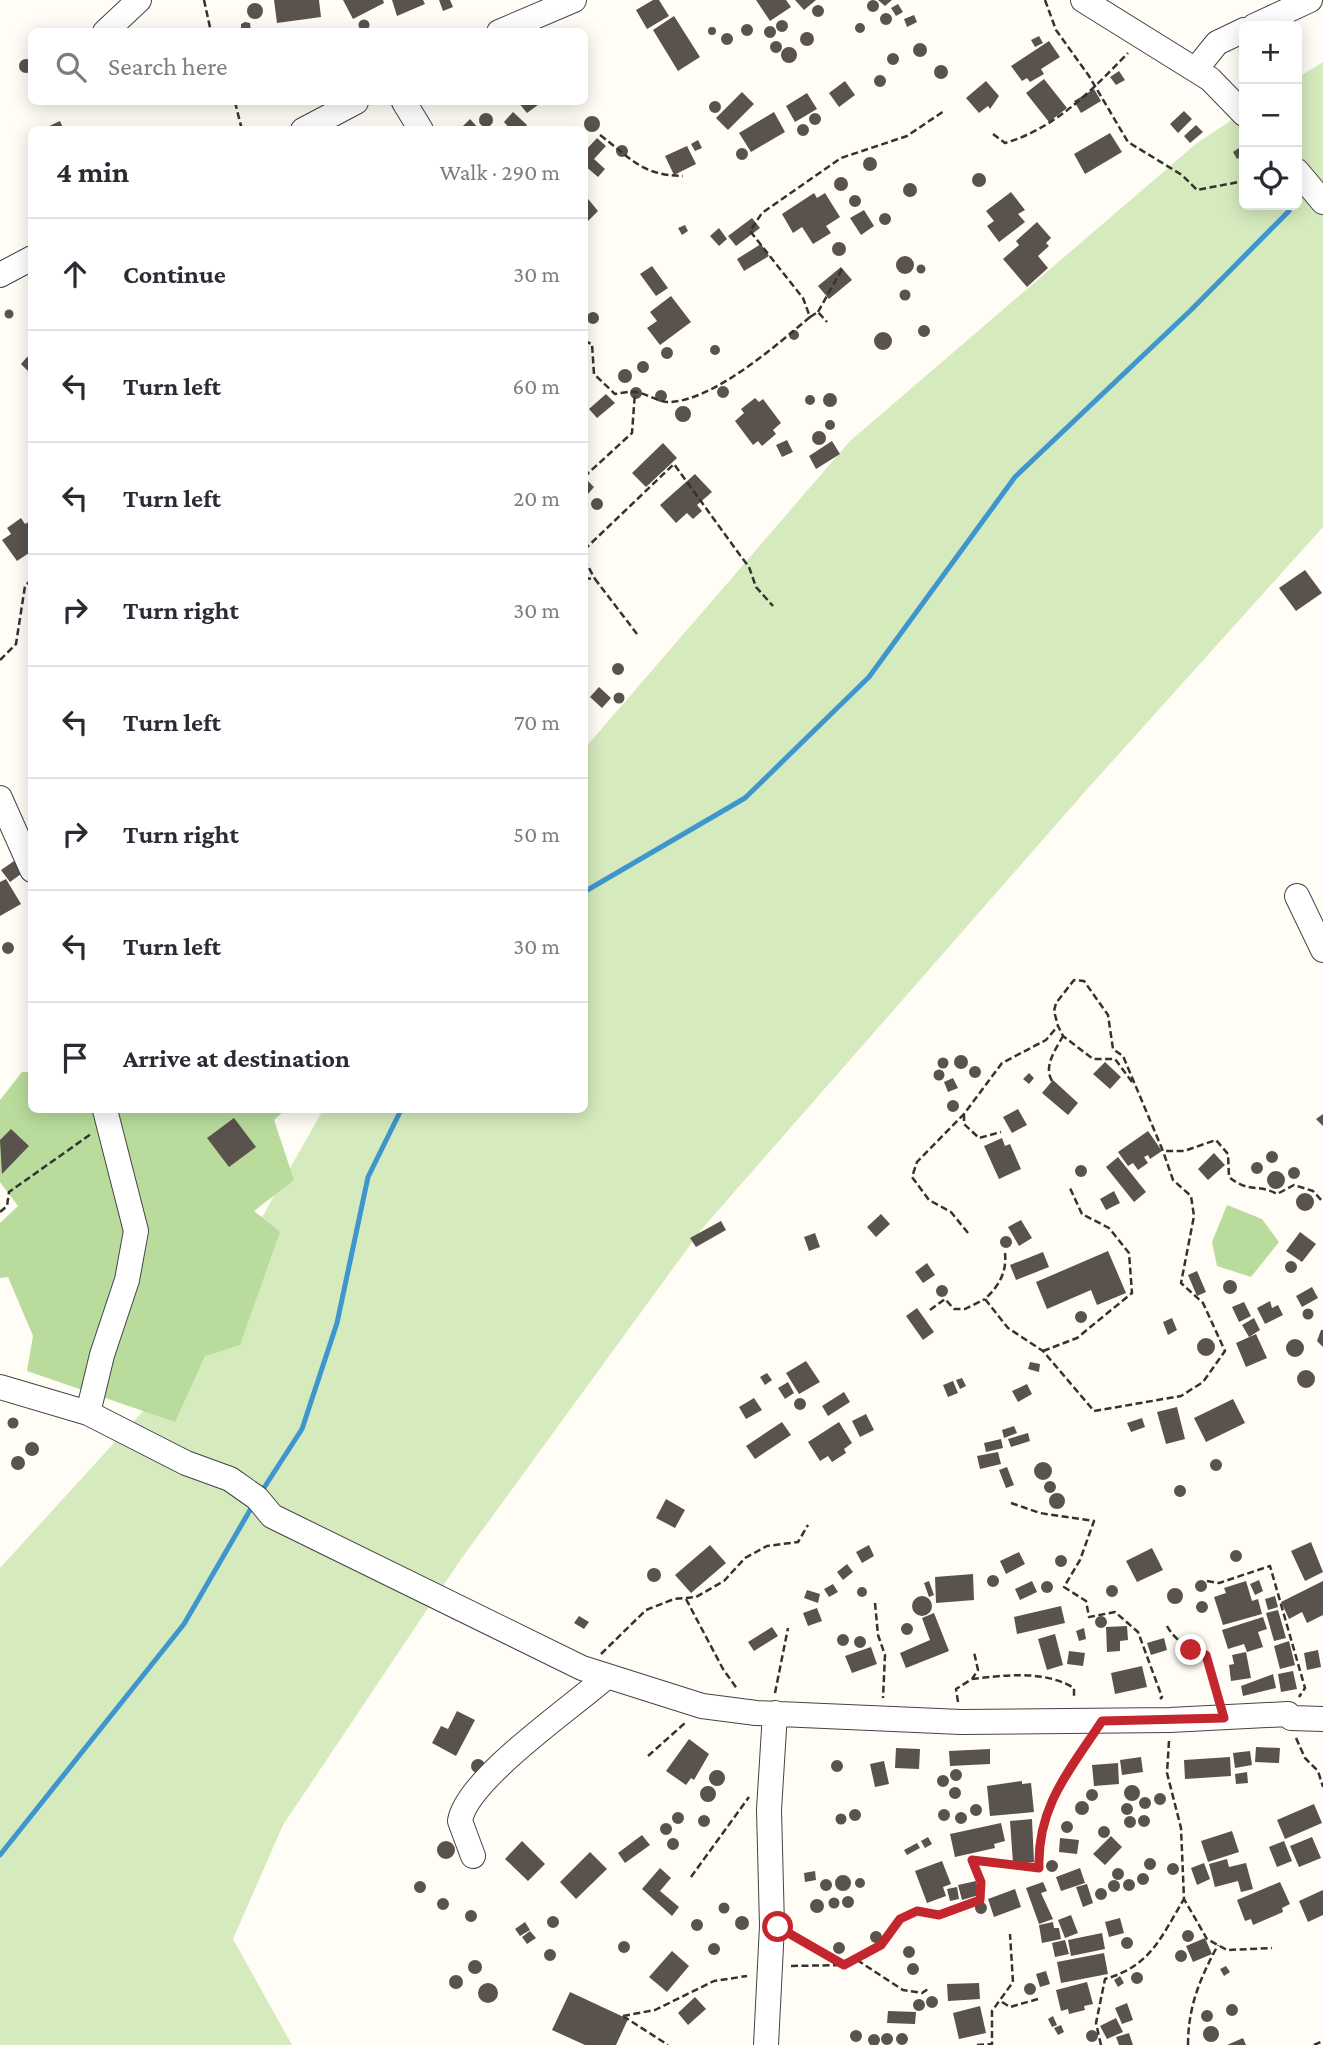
<!DOCTYPE html>
<html lang="en">
<head>
<meta charset="utf-8">
<style>
	:root { --surface:#fff; --page:#f7f7f7; --text:#2b2b33; --muted:#7c7c81; --line:#e1e1e2 }
	body { margin:0; font-family:"Crimson Pro",serif; background:var(--page); color:var(--text) }
	.controls { position:absolute; right:21px; top:21px; display:grid; overflow:hidden; border-radius:10px; box-shadow:0 4px 18px #0003 }
	.controls button { width:63px; height:63px; display:grid; place-items:center; padding:0; border:0; border-bottom:2px solid var(--line); background:var(--surface); color:var(--text); font:35px sans-serif }
	.stop { position:absolute; width:21px; height:21px; margin:-16px; border:5px solid #c4262e; border-radius:50%; background:#fff }
	.stop.end { background:#c4262e; border-color:#fff; box-shadow:0 2px 7px #0008 }
	.list { margin:0; padding:0; list-style:none }
	h2 { display:flex; justify-content:space-between; align-items:center; height:91px; margin:0; padding:0 28px; font-size:30px }
	h2 small { font-size:23px; font-weight:400; color:var(--muted) }
	.list li { display:grid; grid-template-columns:46px 1fr auto; gap:21px; align-items:center; box-sizing:border-box; height:112px; padding:0 28px; border-top:2px solid var(--line) }
	.list b { display:block; font-size:26px; white-space:nowrap }
	.list em { font-size:23px; font-style:normal; color:var(--muted) }
	.icon { flex:none; width:38px; height:38px; fill:none; stroke:currentColor; stroke-width:2; stroke-linecap:round; stroke-linejoin:round }
	.map { position:relative; flex:none; width:1323px; height:2045px; overflow:hidden }
	.search { position:absolute; background:var(--surface); box-shadow:0 4px 18px #0003; left:28px; top:28px; width:560px; height:77px; display:flex; align-items:center; gap:18px; box-sizing:border-box; padding:0 24px; border-radius:10px; color:var(--muted); font-size:26px }
	.panel { position:absolute; background:var(--surface); box-shadow:0 4px 18px #0003; left:28px; top:126px; width:560px; height:987px; border-radius:10px }
	.map>svg:first-child { display:block }
</style>
</head>
<body>
<div class="map">
<svg width="1323" height="2045" viewBox="0 0 1323 2045">
	<rect width="100%" height="100%" fill="#fffdf5"/>
	<!-- green -->
	<path fill="#d5ebbd" d="M 1323,62 L 1323,527 L 1082,795 L 701,1230 L 459,1562 L 283,1825 L 233,1939 L 292,2045 L 0,2045 L 0,1568 L 166,1386 L 323,1110 L 584,1110 L 585,748 L 850,441 L 1197,143 L 1244,112 L 1244,205 L 1297,205 L 1297,78 Z"/>
	<!-- forest -->
	<path fill="#b9dc9c" d="M 22,1072 L 31,1072 L 32,1110 L 285,1110 L 274,1120 L 294,1180 L 254,1211 L 280,1232 L 240,1345 L 205,1356 L 175,1422 L 27,1371 L 33,1336 L 8,1277 L 0,1278 L 0,1223 L 18,1206 L 0,1182 L 0,1100 Z
		M 1227,1205 L 1262,1219 L 1279,1242 L 1251,1277 L 1217,1266 L 1212,1242 Z"/>
	<g fill="none" stroke-linecap="round" stroke-linejoin="round">
		<!-- stream -->
		<path stroke="#3f96cf" stroke-width="5" d="M 584,892 L 745,798 L 869,677 L 1015,477 L 1191,310 L 1289,211
			M 260,1494 L 302,1429 L 337,1323 L 368,1177 L 401,1110
			M 0,1855 L 184,1624 L 253,1505"/>
	</g>
	<!-- building -->
	<path fill="#5a524d" d="M867 6a6 6 0 1 1 12 0a6 6 0 1 1-12 0Z
		M 274,0 L 319,0 L 321,17 L 277,23 Z
		M 343,0 L 383,0 L 384,3 L 353,19 Z
		M 392,0 L 423,0 L 425,4 L 397,16 Z
		M 439,0 L 450,0 L 453,7 L 443,11 Z
		M 653,0 L 659,0 L 669,16 L 647,29 L 636,10 Z
		M 756,0 L 786,0 L 791,7 L 770,21 Z
		M 795,0 L 816,0 L 804,10 Z
		M 878,0 L 892,0 L 885,6 Z
		M247 11a8 8 0 1 1 16 0a8 8 0 1 1-16 0Z
		M 898,4 L 903,12 L 896,16 L 891,8 Z
		M812 11a6 6 0 1 1 12 0a6 6 0 1 1-12 0Z
		M880 19a6 6 0 1 1 12 0a6 6 0 1 1-12 0Z
		M 914,15 L 917,22 L 907,27 L 904,19 Z
		M 674,16 L 700,57 L 678,71 L 653,30 Z
		M358.5 25a5.5 5.5 0 1 1 11 0a5.5 5.5 0 1 1-11 0Z
		M776 26a6 6 0 1 1 12 0a6 6 0 1 1-12 0Z
		M 245,22 L 250,23 L 251,32 L 241,32 L 241,24 Z
		M855 28a5 5 0 1 1 10 0a5 5 0 1 1-10 0Z
		M741 30a6 6 0 1 1 12 0a6 6 0 1 1-12 0Z
		M764 32a6 6 0 1 1 12 0a6 6 0 1 1-12 0Z
		M708 31a4 4 0 1 1 8 0a4 4 0 1 1-8 0Z
		M800 39a7 7 0 1 1 14 0a7 7 0 1 1-14 0Z
		M721 39a6 6 0 1 1 12 0a6 6 0 1 1-12 0Z
		M 1039,36 L 1043,43 L 1035,47 L 1031,40 Z
		M 1049,41 L 1060,57 L 1041,69 L 1044,74 L 1030,82 L 1027,78 L 1022,81 L 1011,66 Z
		M770 47a6 6 0 1 1 12 0a6 6 0 1 1-12 0Z
		M913 50a7 7 0 1 1 14 0a7 7 0 1 1-14 0Z
		M781 55a8 8 0 1 1 16 0a8 8 0 1 1-16 0Z
		M887 59a6 6 0 1 1 12 0a6 6 0 1 1-12 0Z
		M19 66a7 7 0 1 1 14 0a7 7 0 1 1-14 0Z
		M934 72a7 7 0 1 1 14 0a7 7 0 1 1-14 0Z
		M 1119,71 L 1125,80 L 1116,85 L 1110,77 Z
		M874 81a6 6 0 1 1 12 0a6 6 0 1 1-12 0Z
		M 1044,79 L 1067,108 L 1049,122 L 1026,93 Z
		M 845,81 L 855,95 L 839,107 L 829,93 Z
		M 986,81 L 999,96 L 990,109 L 988,106 L 979,113 L 966,98 Z
		M 1094,89 L 1101,101 L 1081,113 L 1074,101 Z
		M 742,92 L 754,104 L 728,130 L 716,118 Z
		M 807,93 L 817,109 L 795,122 L 786,106 Z
		M709 107a6 6 0 1 1 12 0a6 6 0 1 1-12 0Z
		M 518,102 L 542,102 L 527,113 Z
		M 1184,111 L 1192,119 L 1178,133 L 1170,124 Z
		M 513,112 L 527,125 L 523,130 L 511,130 L 504,122 Z
		M 774,112 L 785,132 L 751,152 L 739,133 Z
		M809 119a6 6 0 1 1 12 0a6 6 0 1 1-12 0Z
		M479 120a7 7 0 1 1 14 0a7 7 0 1 1-14 0Z
		M584 124a8 8 0 1 1 16 0a8 8 0 1 1-16 0Z
		M 470,119 L 480,130 L 459,130 Z
		M 60,121 L 64,130 L 41,130 Z
		M797 130a6 6 0 1 1 12 0a6 6 0 1 1-12 0Z
		M 1196,125 L 1203,132 L 1190,143 L 1184,136 Z
		M 1110,133 L 1122,152 L 1085,174 L 1074,154 Z
		M 597,138 L 606,146 L 594,159 L 605,169 L 598,177 L 584,165 L 584,152 Z
		M 698,140 L 702,148 L 695,151 L 691,144 Z
		M616 151a6 6 0 1 1 12 0a6 6 0 1 1-12 0Z
		M 687,146 L 696,164 L 674,175 L 665,156 Z
		M 1239,148 L 1244,155 L 1237,159 L 1233,152 Z
		M736 154a6 6 0 1 1 12 0a6 6 0 1 1-12 0Z
		M863 164a7 7 0 1 1 14 0a7 7 0 1 1-14 0Z
		M972 180a7 7 0 1 1 14 0a7 7 0 1 1-14 0Z
		M834 184a7 7 0 1 1 14 0a7 7 0 1 1-14 0Z
		M903 190a7 7 0 1 1 14 0a7 7 0 1 1-14 0Z
		M 1011,192 L 1025,210 L 1018,214 L 1025,222 L 999,242 L 987,226 L 994,221 L 986,211 Z
		M 814,193 L 817,198 L 825,193 L 840,217 L 826,226 L 831,233 L 813,244 L 802,227 L 793,233 L 782,214 Z
		M 584,194 L 598,211 L 584,225 Z
		M849 201a6 6 0 1 1 12 0a6 6 0 1 1-12 0Z
		M 864,210 L 874,226 L 861,235 L 850,218 Z
		M879 219a6 6 0 1 1 12 0a6 6 0 1 1-12 0Z
		M 752,218 L 760,228 L 736,246 L 728,236 Z
		M 1037,222 L 1051,238 L 1046,243 L 1049,246 L 1038,256 L 1048,268 L 1027,287 L 1003,259 L 1019,245 L 1016,241 Z
		M 685,225 L 688,231 L 682,235 L 678,228 Z
		M 719,228 L 727,239 L 719,246 L 710,236 Z
		M832 249a7 7 0 1 1 14 0a7 7 0 1 1-14 0Z
		M 761,244 L 769,256 L 744,271 L 737,259 Z
		M896 265a9 9 0 1 1 18 0a9 9 0 1 1-18 0Z
		M916.5 269a4.5 4.5 0 1 1 9 0a4.5 4.5 0 1 1-9 0Z
		M 652,266 L 668,288 L 656,296 L 640,274 Z
		M 841,267 L 852,280 L 829,299 L 818,286 Z
		M899.5 295a5.5 5.5 0 1 1 11 0a5.5 5.5 0 1 1-11 0Z
		M 671,296 L 691,322 L 660,345 L 647,328 L 657,321 L 650,312 Z
		M4.5 314a4.5 4.5 0 1 1 9 0a4.5 4.5 0 1 1-9 0Z
		M587 318a6 6 0 1 1 12 0a6 6 0 1 1-12 0Z
		M918 331a6 6 0 1 1 12 0a6 6 0 1 1-12 0Z
		M789 335a5 5 0 1 1 10 0a5 5 0 1 1-10 0Z
		M874 341a9 9 0 1 1 18 0a9 9 0 1 1-18 0Z
		M710 350a5 5 0 1 1 10 0a5 5 0 1 1-10 0Z
		M661 353a6 6 0 1 1 12 0a6 6 0 1 1-12 0Z
		M 27,357 L 32,358 L 32,369 L 28,371 L 21,364 Z
		M637 367a6 6 0 1 1 12 0a6 6 0 1 1-12 0Z
		M618 376a7 7 0 1 1 14 0a7 7 0 1 1-14 0Z
		M717 392a6 6 0 1 1 12 0a6 6 0 1 1-12 0Z
		M630 393a6 6 0 1 1 12 0a6 6 0 1 1-12 0Z
		M655 396a6 6 0 1 1 12 0a6 6 0 1 1-12 0Z
		M823 400a7 7 0 1 1 14 0a7 7 0 1 1-14 0Z
		M 606,394 L 615,403 L 597,418 L 589,409 Z
		M805 400a5 5 0 1 1 10 0a5 5 0 1 1-10 0Z
		M 755,398 L 759,402 L 763,399 L 781,423 L 773,430 L 776,434 L 762,446 L 758,441 L 753,445 L 735,421 L 744,413 L 741,409 Z
		M675 414a8 8 0 1 1 16 0a8 8 0 1 1-16 0Z
		M825 425a5 5 0 1 1 10 0a5 5 0 1 1-10 0Z
		M812 438a7 7 0 1 1 14 0a7 7 0 1 1-14 0Z
		M 787,440 L 793,452 L 782,457 L 776,445 Z
		M 832,441 L 840,454 L 816,469 L 809,456 Z
		M 663,443 L 677,458 L 646,487 L 632,473 Z
		M 695,474 L 712,492 L 697,505 L 702,511 L 693,519 L 687,513 L 676,523 L 660,505 Z
		M 587,480 L 594,487 L 588,494 L 584,493 Z
		M591 504a6 6 0 1 1 12 0a6 6 0 1 1-12 0Z
		M 21,518 L 25,524 L 32,520 L 32,551 L 17,561 L 2,540 L 11,534 L 7,528 Z
		M 1305,570 L 1322,593 L 1296,611 L 1279,588 Z
		M612 669a6 6 0 1 1 12 0a6 6 0 1 1-12 0Z
		M 599,687 L 611,698 L 602,708 L 590,697 Z
		M613.5 698a5.5 5.5 0 1 1 11 0a5.5 5.5 0 1 1-11 0Z
		M 17,859 L 25,871 L 10,882 L 1,870 Z
		M 6,879 L 21,904 L 0,916 L 0,882 Z
		M2 948a6 6 0 1 1 12 0a6 6 0 1 1-12 0Z
		M954 1062a7 7 0 1 1 14 0a7 7 0 1 1-14 0Z
		M937.5 1063a5.5 5.5 0 1 1 11 0a5.5 5.5 0 1 1-11 0Z
		M 1105,1062 L 1121,1077 L 1110,1089 L 1093,1074 Z
		M969 1072a6 6 0 1 1 12 0a6 6 0 1 1-12 0Z
		M933.5 1075a5.5 5.5 0 1 1 11 0a5.5 5.5 0 1 1-11 0Z
		M 1029,1073 L 1034,1078 L 1029,1084 L 1023,1079 Z
		M 953,1078 L 958,1088 L 948,1092 L 944,1082 Z
		M 1053,1080 L 1078,1103 L 1068,1115 L 1042,1093 Z
		M947 1106a6 6 0 1 1 12 0a6 6 0 1 1-12 0Z
		M 1018,1109 L 1027,1125 L 1012,1133 L 1003,1117 Z
		M 1323,1114 L 1323,1126 L 1316,1119 Z
		M 234,1118 L 256,1147 L 229,1167 L 207,1138 Z
		M 11,1129 L 29,1146 L 2,1174 L 0,1140 Z
		M 1148,1131 L 1162,1151 L 1150,1159 L 1148,1155 L 1144,1157 L 1148,1163 L 1138,1170 L 1133,1163 L 1128,1166 L 1118,1152 Z
		M 1002,1138 L 1005,1146 L 1010,1144 L 1021,1169 L 999,1179 L 984,1146 Z
		M1266 1157a6 6 0 1 1 12 0a6 6 0 1 1-12 0Z
		M 1214,1153 L 1225,1165 L 1208,1180 L 1198,1169 Z
		M 1118,1157 L 1146,1192 L 1134,1202 L 1106,1167 Z
		M1251 1168a6 6 0 1 1 12 0a6 6 0 1 1-12 0Z
		M1075 1171a6 6 0 1 1 12 0a6 6 0 1 1-12 0Z
		M1288 1173a6 6 0 1 1 12 0a6 6 0 1 1-12 0Z
		M1267 1180a9 9 0 1 1 18 0a9 9 0 1 1-18 0Z
		M 1114,1191 L 1120,1203 L 1106,1210 L 1100,1199 Z
		M1296 1202a9 9 0 1 1 18 0a9 9 0 1 1-18 0Z
		M 881,1214 L 890,1224 L 876,1237 L 867,1227 Z
		M 1021,1220 L 1032,1238 L 1019,1246 L 1008,1227 Z
		M 721,1221 L 726,1230 L 696,1247 L 690,1238 Z
		M 1300,1232 L 1316,1244 L 1302,1262 L 1286,1251 Z
		M 815,1233 L 820,1247 L 809,1251 L 804,1237 Z
		M1000 1242a6 6 0 1 1 12 0a6 6 0 1 1-12 0Z
		M 1108,1251 L 1126,1293 L 1097,1305 L 1091,1290 L 1047,1309 L 1036,1282 Z
		M 1043,1252 L 1049,1267 L 1016,1280 L 1010,1265 Z
		M1285 1267a6 6 0 1 1 12 0a6 6 0 1 1-12 0Z
		M 927,1263 L 935,1275 L 923,1283 L 915,1272 Z
		M 1197,1271 L 1206,1292 L 1197,1296 L 1188,1275 Z
		M1223 1287a7 7 0 1 1 14 0a7 7 0 1 1-14 0Z
		M936 1291a6 6 0 1 1 12 0a6 6 0 1 1-12 0Z
		M 1312,1287 L 1318,1298 L 1302,1307 L 1296,1296 Z
		M 1270,1301 L 1272,1308 L 1278,1305 L 1283,1315 L 1265,1324 L 1257,1308 Z
		M 1244,1302 L 1251,1316 L 1239,1322 L 1232,1307 Z
		M 917,1308 L 934,1332 L 923,1340 L 906,1316 Z
		M1302.5 1314a5.5 5.5 0 1 1 11 0a5.5 5.5 0 1 1-11 0Z
		M1075 1317a6 6 0 1 1 12 0a6 6 0 1 1-12 0Z
		M 1172,1318 L 1177,1330 L 1168,1335 L 1163,1322 Z
		M 1254,1318 L 1260,1330 L 1249,1337 L 1242,1325 Z
		M 1321,1330 L 1323,1330 L 1323,1347 L 1317,1341 Z
		M 1256,1334 L 1267,1358 L 1246,1367 L 1236,1343 Z
		M1197 1347a9 9 0 1 1 18 0a9 9 0 1 1-18 0Z
		M1286 1348a9 9 0 1 1 18 0a9 9 0 1 1-18 0Z
		M 806,1361 L 820,1382 L 799,1394 L 786,1373 Z
		M 1030,1362 L 1040,1364 L 1039,1372 L 1028,1369 Z
		M1297 1379a9 9 0 1 1 18 0a9 9 0 1 1-18 0Z
		M 767,1373 L 772,1380 L 765,1385 L 760,1377 Z
		M 962,1378 L 966,1386 L 960,1389 L 956,1380 Z
		M 953,1381 L 958,1393 L 948,1397 L 943,1385 Z
		M 788,1382 L 794,1393 L 785,1399 L 778,1388 Z
		M 1027,1384 L 1032,1394 L 1018,1402 L 1012,1391 Z
		M 844,1392 L 850,1402 L 828,1416 L 822,1406 Z
		M794 1404a6 6 0 1 1 12 0a6 6 0 1 1-12 0Z
		M 754,1398 L 762,1410 L 746,1419 L 739,1407 Z
		M 1233,1399 L 1245,1423 L 1206,1442 L 1194,1418 Z
		M 1177,1407 L 1185,1439 L 1166,1444 L 1157,1412 Z
		M 866,1414 L 874,1430 L 860,1437 L 852,1421 Z
		M7.5 1423a5.5 5.5 0 1 1 11 0a5.5 5.5 0 1 1-11 0Z
		M 1142,1418 L 1145,1427 L 1131,1432 L 1127,1423 Z
		M 782,1422 L 791,1435 L 755,1459 L 746,1446 Z
		M 839,1422 L 852,1443 L 844,1449 L 846,1453 L 832,1462 L 828,1456 L 820,1461 L 808,1442 Z
		M 1014,1426 L 1017,1433 L 1004,1438 L 1002,1430 Z
		M 1028,1433 L 1030,1441 L 1011,1447 L 1008,1439 Z
		M 1001,1439 L 1003,1448 L 986,1452 L 984,1443 Z
		M25 1449a7 7 0 1 1 14 0a7 7 0 1 1-14 0Z
		M 998,1452 L 1001,1464 L 980,1469 L 977,1456 Z
		M11 1463a7 7 0 1 1 14 0a7 7 0 1 1-14 0Z
		M1210 1465a6 6 0 1 1 12 0a6 6 0 1 1-12 0Z
		M1034 1471a9 9 0 1 1 18 0a9 9 0 1 1-18 0Z
		M 1007,1467 L 1014,1485 L 1006,1488 L 999,1470 Z
		M1044 1487a6 6 0 1 1 12 0a6 6 0 1 1-12 0Z
		M1174 1491a6 6 0 1 1 12 0a6 6 0 1 1-12 0Z
		M1049 1501a8 8 0 1 1 16 0a8 8 0 1 1-16 0Z
		M 666,1499 L 685,1510 L 675,1528 L 656,1518 Z
		M 1311,1542 L 1323,1572 L 1305,1581 L 1291,1551 Z
		M 710,1545 L 726,1563 L 691,1593 L 675,1575 Z
		M 869,1545 L 874,1556 L 862,1563 L 856,1552 Z
		M 1152,1548 L 1163,1570 L 1137,1582 L 1126,1561 Z
		M1230 1556a6 6 0 1 1 12 0a6 6 0 1 1-12 0Z
		M 1019,1552 L 1025,1564 L 1006,1574 L 1000,1561 Z
		M1055 1561a6 6 0 1 1 12 0a6 6 0 1 1-12 0Z
		M 847,1564 L 853,1572 L 843,1580 L 837,1572 Z
		M647 1575a7 7 0 1 1 14 0a7 7 0 1 1-14 0Z
		M 973,1574 L 974,1600 L 936,1603 L 935,1577 Z
		M987 1581a6 6 0 1 1 12 0a6 6 0 1 1-12 0Z
		M1195 1586a6 6 0 1 1 12 0a6 6 0 1 1-12 0Z
		M 1259,1580 L 1263,1591 L 1255,1595 L 1250,1584 Z
		M1041 1587a6 6 0 1 1 12 0a6 6 0 1 1-12 0Z
		M 929,1581 L 934,1595 L 929,1597 L 924,1583 Z
		M 1032,1581 L 1037,1592 L 1020,1600 L 1015,1589 Z
		M 1246,1581 L 1252,1601 L 1258,1599 L 1262,1614 L 1223,1625 L 1214,1597 L 1226,1593 L 1224,1588 Z
		M 1323,1581 L 1323,1615 L 1307,1623 L 1302,1612 L 1289,1619 L 1281,1602 Z
		M 833,1584 L 838,1592 L 829,1597 L 824,1589 Z
		M1106 1591a6 6 0 1 1 12 0a6 6 0 1 1-12 0Z
		M857 1592a5 5 0 1 1 10 0a5 5 0 1 1-10 0Z
		M1167 1596a8 8 0 1 1 16 0a8 8 0 1 1-16 0Z
		M 807,1590 L 820,1594 L 818,1603 L 804,1598 Z
		M 1275,1596 L 1278,1607 L 1268,1610 L 1265,1599 Z
		M912 1606a10 10 0 1 1 20 0a10 10 0 1 1-20 0Z
		M1196 1607a6 6 0 1 1 12 0a6 6 0 1 1-12 0Z
		M 1061,1606 L 1065,1623 L 1017,1634 L 1014,1617 Z
		M 817,1608 L 822,1621 L 808,1626 L 803,1613 Z
		M 1278,1610 L 1286,1638 L 1274,1641 L 1266,1613 Z
		M 934,1613 L 949,1651 L 906,1668 L 900,1653 L 930,1640 L 922,1618 Z
		M1095 1622a6 6 0 1 1 12 0a6 6 0 1 1-12 0Z
		M 579,1616 L 589,1622 L 584,1629 L 574,1623 Z
		M 1263,1617 L 1267,1629 L 1258,1632 L 1263,1647 L 1247,1652 L 1244,1644 L 1228,1649 L 1222,1630 Z
		M901 1629a6 6 0 1 1 12 0a6 6 0 1 1-12 0Z
		M 1127,1626 L 1128,1640 L 1120,1641 L 1120,1651 L 1107,1652 L 1106,1627 Z
		M 772,1627 L 778,1636 L 754,1651 L 748,1642 Z
		M 1084,1628 L 1086,1639 L 1079,1641 L 1076,1631 Z
		M837 1640a6 6 0 1 1 12 0a6 6 0 1 1-12 0Z
		M 1055,1634 L 1063,1665 L 1047,1670 L 1038,1639 Z
		M854 1642a6 6 0 1 1 12 0a6 6 0 1 1-12 0Z
		M 1164,1638 L 1167,1650 L 1151,1655 L 1147,1643 Z
		M 1289,1641 L 1295,1665 L 1280,1669 L 1274,1646 Z
		M 871,1647 L 877,1664 L 852,1673 L 845,1656 Z
		M 1318,1650 L 1321,1667 L 1307,1670 L 1304,1653 Z
		M 1069,1651 L 1085,1653 L 1083,1666 L 1067,1664 Z
		M 1246,1652 L 1251,1678 L 1231,1681 L 1229,1665 L 1234,1664 L 1232,1655 Z
		M 1142,1666 L 1147,1687 L 1115,1694 L 1111,1673 Z
		M 1293,1671 L 1297,1689 L 1281,1692 L 1278,1674 Z
		M 1273,1674 L 1276,1688 L 1243,1696 L 1241,1686 Z
		M 457,1711 L 475,1720 L 456,1756 L 432,1743 L 441,1726 L 448,1729 Z
		M 689,1739 L 709,1754 L 694,1780 L 691,1778 L 686,1785 L 666,1771 Z
		M 1256,1747 L 1280,1748 L 1279,1763 L 1255,1762 Z
		M 896,1748 L 920,1749 L 919,1769 L 895,1768 Z
		M 990,1749 L 990,1764 L 950,1766 L 949,1751 Z
		M 1250,1751 L 1252,1765 L 1235,1768 L 1233,1753 Z
		M 1141,1757 L 1143,1772 L 1122,1775 L 1120,1760 Z
		M 1230,1757 L 1231,1776 L 1185,1779 L 1184,1760 Z
		M471 1766a7 7 0 1 1 14 0a7 7 0 1 1-14 0Z
		M831 1766a6 6 0 1 1 12 0a6 6 0 1 1-12 0Z
		M 884,1761 L 889,1784 L 875,1787 L 870,1764 Z
		M 1118,1763 L 1119,1784 L 1094,1786 L 1092,1765 Z
		M950 1775a6 6 0 1 1 12 0a6 6 0 1 1-12 0Z
		M709 1778a8 8 0 1 1 16 0a8 8 0 1 1-16 0Z
		M 1247,1772 L 1248,1783 L 1236,1784 L 1235,1774 Z
		M937 1781a6 6 0 1 1 12 0a6 6 0 1 1-12 0Z
		M 1022,1781 L 1022,1784 L 1031,1783 L 1034,1812 L 990,1816 L 987,1786 Z
		M1124 1793a8 8 0 1 1 16 0a8 8 0 1 1-16 0Z
		M700 1794a8 8 0 1 1 16 0a8 8 0 1 1-16 0Z
		M949 1793a6 6 0 1 1 12 0a6 6 0 1 1-12 0Z
		M1086 1795a6 6 0 1 1 12 0a6 6 0 1 1-12 0Z
		M1154 1799a6 6 0 1 1 12 0a6 6 0 1 1-12 0Z
		M1139 1803a6 6 0 1 1 12 0a6 6 0 1 1-12 0Z
		M1075 1808a7 7 0 1 1 14 0a7 7 0 1 1-14 0Z
		M1121 1809a6 6 0 1 1 12 0a6 6 0 1 1-12 0Z
		M970 1810a6 6 0 1 1 12 0a6 6 0 1 1-12 0Z
		M 1314,1804 L 1322,1823 L 1285,1839 L 1277,1820 Z
		M938 1815a6 6 0 1 1 12 0a6 6 0 1 1-12 0Z
		M849 1815a6 6 0 1 1 12 0a6 6 0 1 1-12 0Z
		M672 1818a6 6 0 1 1 12 0a6 6 0 1 1-12 0Z
		M955 1818a6 6 0 1 1 12 0a6 6 0 1 1-12 0Z
		M835.5 1819a5.5 5.5 0 1 1 11 0a5.5 5.5 0 1 1-11 0Z
		M1138 1821a6 6 0 1 1 12 0a6 6 0 1 1-12 0Z
		M698 1821a6 6 0 1 1 12 0a6 6 0 1 1-12 0Z
		M1124 1822a6 6 0 1 1 12 0a6 6 0 1 1-12 0Z
		M 1032,1819 L 1034,1862 L 1013,1863 L 1010,1821 Z
		M1061 1827a6 6 0 1 1 12 0a6 6 0 1 1-12 0Z
		M660 1829a6 6 0 1 1 12 0a6 6 0 1 1-12 0Z
		M 1001,1823 L 1005,1841 L 994,1844 L 995,1848 L 955,1857 L 950,1834 Z
		M1098 1832a6 6 0 1 1 12 0a6 6 0 1 1-12 0Z
		M 1232,1831 L 1239,1852 L 1208,1862 L 1201,1841 Z
		M 642,1835 L 650,1845 L 625,1863 L 618,1853 Z
		M 1111,1836 L 1122,1847 L 1105,1865 L 1093,1854 Z
		M 928,1837 L 932,1844 L 925,1848 L 921,1841 Z
		M 1312,1837 L 1321,1858 L 1299,1867 L 1290,1846 Z
		M667 1844a6 6 0 1 1 12 0a6 6 0 1 1-12 0Z
		M 1060,1838 L 1079,1840 L 1077,1854 L 1059,1852 Z
		M437 1850a9 9 0 1 1 18 0a9 9 0 1 1-18 0Z
		M 522,1841 L 545,1864 L 528,1881 L 505,1859 Z
		M 1284,1841 L 1292,1861 L 1277,1867 L 1269,1847 Z
		M 917,1843 L 920,1848 L 907,1855 L 904,1850 Z
		M 590,1852 L 607,1869 L 576,1899 L 560,1882 Z
		M1144 1864a6 6 0 1 1 12 0a6 6 0 1 1-12 0Z
		M 1227,1859 L 1229,1867 L 1246,1863 L 1253,1889 L 1241,1892 L 1238,1881 L 1215,1887 L 1209,1864 Z
		M1046 1866a6 6 0 1 1 12 0a6 6 0 1 1-12 0Z
		M 942,1861 L 951,1884 L 943,1887 L 946,1896 L 927,1903 L 915,1871 Z
		M1167 1869a6 6 0 1 1 12 0a6 6 0 1 1-12 0Z
		M 1204,1863 L 1210,1879 L 1197,1885 L 1191,1868 Z
		M1112 1874a6 6 0 1 1 12 0a6 6 0 1 1-12 0Z
		M 660,1868 L 671,1878 L 660,1891 L 679,1907 L 672,1916 L 642,1889 Z
		M 1080,1868 L 1085,1883 L 1061,1891 L 1056,1877 Z
		M 815,1871 L 816,1880 L 805,1882 L 804,1873 Z
		M1137 1879a6 6 0 1 1 12 0a6 6 0 1 1-12 0Z
		M835 1883a8 8 0 1 1 16 0a8 8 0 1 1-16 0Z
		M855 1883a5 5 0 1 1 10 0a5 5 0 1 1-10 0Z
		M1123 1885a6 6 0 1 1 12 0a6 6 0 1 1-12 0Z
		M820 1885a6 6 0 1 1 12 0a6 6 0 1 1-12 0Z
		M1108 1886a6 6 0 1 1 12 0a6 6 0 1 1-12 0Z
		M414 1887a6 6 0 1 1 12 0a6 6 0 1 1-12 0Z
		M 976,1881 L 979,1895 L 962,1900 L 958,1885 Z
		M 1043,1882 L 1047,1891 L 1041,1893 L 1053,1919 L 1039,1924 L 1026,1888 Z
		M 1280,1882 L 1290,1904 L 1282,1908 L 1283,1912 L 1253,1925 L 1251,1919 L 1245,1921 L 1237,1900 Z
		M 1087,1884 L 1093,1903 L 1083,1907 L 1076,1887 Z
		M 957,1887 L 959,1899 L 950,1901 L 947,1889 Z
		M1095 1894a6 6 0 1 1 12 0a6 6 0 1 1-12 0Z
		M 1015,1889 L 1021,1907 L 994,1917 L 988,1899 Z
		M 1323,1890 L 1323,1915 L 1308,1922 L 1299,1901 Z
		M842 1902a6 6 0 1 1 12 0a6 6 0 1 1-12 0Z
		M828.5 1903a5.5 5.5 0 1 1 11 0a5.5 5.5 0 1 1-11 0Z
		M437 1904a6 6 0 1 1 12 0a6 6 0 1 1-12 0Z
		M810 1906a7 7 0 1 1 14 0a7 7 0 1 1-14 0Z
		M975 1908a6 6 0 1 1 12 0a6 6 0 1 1-12 0Z
		M718.5 1908a5.5 5.5 0 1 1 11 0a5.5 5.5 0 1 1-11 0Z
		M465 1916a6 6 0 1 1 12 0a6 6 0 1 1-12 0Z
		M 1071,1915 L 1078,1933 L 1065,1938 L 1058,1920 Z
		M547 1922a6 6 0 1 1 12 0a6 6 0 1 1-12 0Z
		M735 1923a7 7 0 1 1 14 0a7 7 0 1 1-14 0Z
		M 1120,1918 L 1124,1933 L 1109,1937 L 1105,1922 Z
		M691 1925a6 6 0 1 1 12 0a6 6 0 1 1-12 0Z
		M 525,1922 L 530,1930 L 520,1936 L 515,1929 Z
		M 1053,1922 L 1054,1928 L 1059,1928 L 1061,1939 L 1042,1943 L 1039,1925 Z
		M1182 1936a6 6 0 1 1 12 0a6 6 0 1 1-12 0Z
		M870 1937a6 6 0 1 1 12 0a6 6 0 1 1-12 0Z
		M 530,1931 L 536,1938 L 527,1944 L 522,1937 Z
		M 1102,1933 L 1105,1949 L 1071,1956 L 1068,1940 Z
		M1121 1943a6 6 0 1 1 12 0a6 6 0 1 1-12 0Z
		M 1205,1938 L 1212,1954 L 1193,1962 L 1186,1946 Z
		M 1065,1940 L 1069,1954 L 1055,1957 L 1052,1943 Z
		M618 1947a6 6 0 1 1 12 0a6 6 0 1 1-12 0Z
		M833 1948a6 6 0 1 1 12 0a6 6 0 1 1-12 0Z
		M708 1949a6 6 0 1 1 12 0a6 6 0 1 1-12 0Z
		M903 1952a6 6 0 1 1 12 0a6 6 0 1 1-12 0Z
		M544 1955a6 6 0 1 1 12 0a6 6 0 1 1-12 0Z
		M1175 1956a6 6 0 1 1 12 0a6 6 0 1 1-12 0Z
		M 672,1951 L 689,1966 L 667,1992 L 649,1977 Z
		M 1104,1953 L 1108,1974 L 1061,1983 L 1057,1962 Z
		M468 1967a7 7 0 1 1 14 0a7 7 0 1 1-14 0Z
		M907 1969a6 6 0 1 1 12 0a6 6 0 1 1-12 0Z
		M 1226,1966 L 1230,1972 L 1224,1976 L 1220,1969 Z
		M 1046,1971 L 1050,1984 L 1040,1987 L 1036,1974 Z
		M1131 1978a6 6 0 1 1 12 0a6 6 0 1 1-12 0Z
		M449 1982a7 7 0 1 1 14 0a7 7 0 1 1-14 0Z
		M 1120,1976 L 1124,1983 L 1118,1987 L 1114,1980 Z
		M 1087,1982 L 1093,2004 L 1084,2006 L 1085,2010 L 1069,2014 L 1068,2009 L 1061,2011 L 1056,1990 Z
		M1024 1989a6 6 0 1 1 12 0a6 6 0 1 1-12 0Z
		M478 1993a10 10 0 1 1 20 0a10 10 0 1 1-20 0Z
		M 979,1983 L 980,1999 L 948,2001 L 947,1984 Z
		M 570,1992 L 628,2019 L 616,2045 L 585,2045 L 552,2030 Z
		M926 2002a6 6 0 1 1 12 0a6 6 0 1 1-12 0Z
		M 695,1997 L 706,2009 L 688,2025 L 678,2013 Z
		M913 2005a6 6 0 1 1 12 0a6 6 0 1 1-12 0Z
		M 1127,2003 L 1133,2020 L 1122,2024 L 1115,2008 Z
		M1226 2010a6 6 0 1 1 12 0a6 6 0 1 1-12 0Z
		M 980,2006 L 986,2033 L 959,2039 L 953,2013 Z
		M1201 2016a6 6 0 1 1 12 0a6 6 0 1 1-12 0Z
		M 888,2011 L 916,2012 L 915,2024 L 887,2023 Z
		M 1053,2016 L 1057,2025 L 1052,2027 L 1048,2019 Z
		M 1116,2018 L 1123,2032 L 1107,2039 L 1100,2026 Z
		M 1061,2025 L 1064,2032 L 1058,2035 L 1054,2028 Z
		M1203 2034a8 8 0 1 1 16 0a8 8 0 1 1-16 0Z
		M1086 2036a6 6 0 1 1 12 0a6 6 0 1 1-12 0Z
		M850 2036a6 6 0 1 1 12 0a6 6 0 1 1-12 0Z
		M881 2039a6 6 0 1 1 12 0a6 6 0 1 1-12 0Z
		M896 2039a6 6 0 1 1 12 0a6 6 0 1 1-12 0Z
		M 1129,2033 L 1133,2045 L 1119,2045 L 1116,2037 Z
		M868 2040a6 6 0 1 1 12 0a6 6 0 1 1-12 0Z
		M 1243,2038 L 1246,2045 L 1227,2045 Z"/>
	<g fill="none" stroke-linecap="round" stroke-linejoin="round">
		<!-- minor casing -->
		<g stroke="#444" stroke-width="26">
			<path id="minor" d="M 1083,0 L 1210,79 L 1244,114
				M 1254,26 L 1310,0
				M 105,32 L 139,0
				M 499,32 L 574,0
				M 1196,69 L 1217,43 L 1244,30
				M 404,102 L 421,130
				M 303,130 L 356,102
				M 1297,171 L 1323,202
				M 0,275 L 32,258
				M 0,798 L 32,870
				M 1297,896 L 1323,950
				M 0,1387 L 88,1413 L 186,1463 L 230,1479 L 257,1498 L 272,1516 L 582,1668 L 702,1706 L 756,1713 L 961,1722 L 1170,1720 L 1288,1714 L 1291,1718 L 1323,1719
				M 88,1413 L 102,1355 L 127,1280 L 136,1231 L 105,1110
				M 473,1856 L 460,1821 C 466,1780 571,1708 605,1678
				M 766,2045 L 772,1926 L 769,1810 L 775,1713"/>
		</g>
		<!-- path -->
		<path stroke="#333" stroke-width="2.5" stroke-dasharray="7 3.5" stroke-linecap="butt" d="M 204,0 L 211,32
			M 1045,0 L 1056,30 L 1089,76 L 1128,142 L 1182,175 L 1197,190 L 1244,181
			M 235,102 L 242,130
			M 993,134 L 1005,143 C 1056,128 1092,90 1128,53
			M 600,135 C 632,159 641,175 683,176
			M 818,312 L 842,269
			M 810,317 L 818,312 L 827,322
			M 584,341 L 592,344 L 594,374 L 615,394 C 621,393 629,391 636,392 C 647,394 657,401 667,402 C 711,403 778,344 810,317 L 803,298 L 750,231 L 762,213 L 841,158 L 907,136 L 944,111
			M 584,477 L 632,433 L 635,392
			M 584,550 L 674,464 L 737,551 L 749,567 L 756,587 L 773,606
			M 584,559 L 595,579
			M 584,578 L 595,579 L 637,634
			M 0,660 L 16,644 L 25,586 L 32,579
			M 1052,1081 C 1043,1066 1056,1049 1063,1036
			M 1132,1082 L 1115,1059 L 1093,1059 L 1063,1036 L 1058,1026 L 1054,1011 L 1056,1003 L 1074,980 L 1084,981 L 1108,1015 L 1113,1049 L 1123,1056 L 1163,1151 L 1184,1151 L 1216,1140 L 1228,1154 L 1229,1177 C 1250,1194 1257,1183 1277,1194 L 1294,1185 L 1313,1191 L 1323,1202
			M 964,1114 L 964,1124 L 979,1138 L 1001,1132
			M 0,1212 L 7,1206 L 9,1192 L 91,1134
			M 968,1233 L 951,1212 L 929,1200 L 912,1177 L 917,1162 L 964,1114 L 1002,1063 L 1046,1040 L 1058,1026
			M 1005,1253 C 1007,1272 999,1286 985,1299 L 1008,1328 L 1043,1351 L 1094,1411 L 1181,1396 L 1203,1382 L 1225,1351 L 1203,1303 L 1181,1283 L 1194,1216 L 1191,1196 L 1173,1180 L 1163,1151
			M 930,1310 L 945,1299 L 954,1309 L 965,1309 L 985,1299
			M 1043,1351 L 1077,1338 L 1132,1293 L 1129,1253 L 1109,1228 L 1082,1214 L 1069,1186
			M 1011,1503 L 1040,1513 L 1094,1521 L 1080,1560 L 1064,1587 L 1086,1601 L 1089,1617 L 1115,1612 L 1138,1632 L 1162,1697 L 1160,1699
			M 1207,1581 L 1219,1583 L 1270,1566 L 1305,1688 L 1299,1697
			M 686,1599 L 723,1669 L 738,1690
			M 875,1603 L 878,1635 L 885,1655 L 883,1698
			M 1167,1626 C 1175,1641 1190,1649 1206,1655 L 1217,1699
			M 601,1654 L 646,1610 L 674,1599 L 696,1597 L 724,1581 L 745,1558 L 767,1546 L 798,1542 L 808,1525
			M 972,1679 C 1006,1675 1044,1670 1074,1688 L 1074,1699
			M 775,1693 L 788,1628
			M 958,1702 L 956,1689 L 972,1679 L 978,1670 L 974,1652
			M 1296,1738 L 1305,1758 L 1318,1771 L 1323,1787
			M 1169,1741 L 1167,1773 L 1181,1828 L 1184,1899 L 1207,1939 L 1227,1950 L 1272,1948
			M 648,1756 L 685,1723
			M 691,1877 L 749,1797
			M 792,1934 L 844,1965 L 881,1945 L 900,1919 L 917,1911 L 939,1915 L 980,1900 L 981,1882 L 972,1860 L 1039,1868 C 1037,1813 1060,1785 1089,1741
			M 857,1960 L 903,1990 L 922,1993 L 928,1989
			M 791,1966 L 844,1965
			M 1002,2002 L 1010,2007 L 1038,1999
			M 623,2016 L 655,2010 L 714,1981 L 747,1976
			M 623,2016 L 668,2045
			M 977,2045 L 992,2044 L 992,2011 L 1013,1982 L 1010,1934
			M 1101,2045 L 1096,2023 L 1105,1979 C 1151,1966 1161,1937 1184,1899
			M 1188,2045 C 1188,2007 1200,1978 1218,1945
			M 1314,2045 L 1323,2041"/>
		<!-- minor -->
		<use href="#minor" stroke="#fff" stroke-width="24"/>
	</g>
	<g fill="none" stroke-linecap="round" stroke-linejoin="round">
		<!-- route -->
		<path stroke="#c4262e" stroke-width="9" d="M 778,1927 L 844,1965 L 881,1945 L 900,1919 L 917,1911 L 939,1915 L 980,1900 L 981,1882 L 972,1860 L 1039,1868 C 1037,1806 1070,1770 1102,1721 L 1224,1718 L 1206,1655 L 1191,1650"/>
	</g>
</svg>
<div class="controls">
<button>+</button>
<button>−</button>
<button><svg class="icon" aria-label="locate" viewBox="0 0 24 24"><circle cx="12" cy="12" r="6"/><path d="M12 2v4M12 18v4M2 12h4M18 12h4"/></svg></button>
</div>
<div class="stop" style="left:778px;top:1927px"></div>
<div class="stop end" style="left:1191px;top:1650px"></div>
<div class="search"><svg class="icon" aria-label="search" viewBox="0 0 24 24"><circle cx="10" cy="10" r="6"/><path d="M15 15l6 6"/></svg>Search here</div>
<section class="panel">
<h2>4 min<small>Walk · 290 m</small></h2>
<ul class="list">
<li><svg class="icon" aria-label="ahead" viewBox="0 0 24 24"><path d="M12 20V5M6 11l6-6 6 6"/></svg><div><b>Continue</b></div><em>30 m</em></li>
<li><svg class="icon" aria-label="left" viewBox="0 0 24 24"><path d="M17 20v-9H6M10 6l-5 5 5 5"/></svg><div><b>Turn left</b></div><em>60 m</em></li>
<li><svg class="icon" aria-label="left" viewBox="0 0 24 24"><path d="M17 20v-9H6M10 6l-5 5 5 5"/></svg><div><b>Turn left</b></div><em>20 m</em></li>
<li><svg class="icon" aria-label="right" viewBox="0 0 24 24"><path d="M7 20v-9h11M14 6l5 5-5 5"/></svg><div><b>Turn right</b></div><em>30 m</em></li>
<li><svg class="icon" aria-label="left" viewBox="0 0 24 24"><path d="M17 20v-9H6M10 6l-5 5 5 5"/></svg><div><b>Turn left</b></div><em>70 m</em></li>
<li><svg class="icon" aria-label="right" viewBox="0 0 24 24"><path d="M7 20v-9h11M14 6l5 5-5 5"/></svg><div><b>Turn right</b></div><em>50 m</em></li>
<li><svg class="icon" aria-label="left" viewBox="0 0 24 24"><path d="M17 20v-9H6M10 6l-5 5 5 5"/></svg><div><b>Turn left</b></div><em>30 m</em></li>
<li><svg class="icon" aria-label="arrive" viewBox="0 0 24 24"><path d="M6 21V4h12l-3 4 3 4H6"/></svg><div><b>Arrive at destination</b></div></li>
</ul>
</section>
</div>
</body>
</html>
